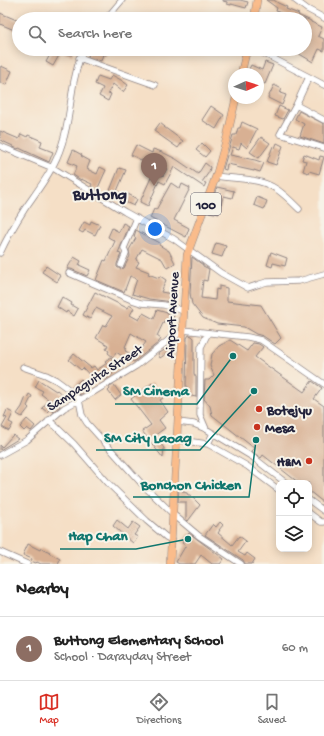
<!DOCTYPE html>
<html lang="en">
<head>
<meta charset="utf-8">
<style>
	:root { --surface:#fff; --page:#f2f2f2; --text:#222; --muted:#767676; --line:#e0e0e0; --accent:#d93025 }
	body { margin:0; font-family:"Gochi Hand",sans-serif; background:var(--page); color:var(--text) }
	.controls { position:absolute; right:12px; bottom:12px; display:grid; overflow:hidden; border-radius:8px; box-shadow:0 2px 10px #0003 }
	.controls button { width:36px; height:36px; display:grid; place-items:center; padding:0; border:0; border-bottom:1px solid var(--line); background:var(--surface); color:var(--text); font:20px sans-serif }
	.compass { position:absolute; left:228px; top:68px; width:36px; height:36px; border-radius:50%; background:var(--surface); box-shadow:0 2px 10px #0003; rotate:87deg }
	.you { position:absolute; left:155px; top:229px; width:14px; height:14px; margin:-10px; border:3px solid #fff; border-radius:50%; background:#1a73e8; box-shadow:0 0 0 6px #1a73e833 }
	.badge { display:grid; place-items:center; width:26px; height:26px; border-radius:50%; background:var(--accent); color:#fff; font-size:13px; font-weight:700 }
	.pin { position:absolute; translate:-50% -33px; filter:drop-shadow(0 1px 2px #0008) }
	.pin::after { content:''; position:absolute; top:21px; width:14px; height:12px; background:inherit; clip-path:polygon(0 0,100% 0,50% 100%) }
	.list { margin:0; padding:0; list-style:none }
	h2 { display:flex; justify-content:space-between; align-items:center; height:52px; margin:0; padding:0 16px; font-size:17px }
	h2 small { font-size:13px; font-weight:400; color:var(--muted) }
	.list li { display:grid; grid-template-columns:26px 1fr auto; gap:12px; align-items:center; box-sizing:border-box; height:64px; padding:0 16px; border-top:1px solid var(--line) }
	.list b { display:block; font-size:15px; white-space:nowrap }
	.list p { margin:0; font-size:13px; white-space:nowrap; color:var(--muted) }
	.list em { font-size:13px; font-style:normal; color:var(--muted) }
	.icon { flex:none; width:22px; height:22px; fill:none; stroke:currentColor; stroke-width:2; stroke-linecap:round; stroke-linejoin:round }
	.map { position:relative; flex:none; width:324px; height:564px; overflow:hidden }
	.search { position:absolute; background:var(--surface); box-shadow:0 2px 10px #0003; left:12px; right:12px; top:12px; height:44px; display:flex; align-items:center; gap:10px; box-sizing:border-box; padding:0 14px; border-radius:22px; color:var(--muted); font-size:15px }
	.sheet { height:116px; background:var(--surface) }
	nav { display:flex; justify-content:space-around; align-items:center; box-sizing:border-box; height:56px; border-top:1px solid var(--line); background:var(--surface); font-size:11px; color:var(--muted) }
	nav a { display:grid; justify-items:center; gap:2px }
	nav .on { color:var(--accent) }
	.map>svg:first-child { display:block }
</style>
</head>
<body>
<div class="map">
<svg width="324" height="564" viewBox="0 0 324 564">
	<rect width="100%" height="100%" fill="#f7f3e8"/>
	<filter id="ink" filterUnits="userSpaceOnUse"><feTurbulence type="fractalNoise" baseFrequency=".025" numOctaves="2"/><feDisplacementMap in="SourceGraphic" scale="8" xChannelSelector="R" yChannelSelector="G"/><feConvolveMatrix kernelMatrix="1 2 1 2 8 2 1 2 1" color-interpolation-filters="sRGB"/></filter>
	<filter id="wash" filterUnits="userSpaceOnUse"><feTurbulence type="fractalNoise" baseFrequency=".012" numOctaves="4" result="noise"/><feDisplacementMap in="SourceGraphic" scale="16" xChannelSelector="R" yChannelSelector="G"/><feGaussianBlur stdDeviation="0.9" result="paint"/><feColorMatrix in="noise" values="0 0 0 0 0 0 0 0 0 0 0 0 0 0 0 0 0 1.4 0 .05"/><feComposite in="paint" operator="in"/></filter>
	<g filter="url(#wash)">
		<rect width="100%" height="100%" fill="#f5dfc6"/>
		<g id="blocks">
			<!-- building -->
			<path fill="#d8b093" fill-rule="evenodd" d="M 223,0 L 240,0 L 248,2 L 246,8 L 231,4 L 231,5 L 227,4 L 227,2 L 223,1 Z
				M 266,0 L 274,0 L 278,3 L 287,7 L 286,9 L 299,14 L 298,15 L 311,21 L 311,22 L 322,27 L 318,36 L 324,39 L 324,51 L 319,49 L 313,62 L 291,49 L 305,49 L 305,19 L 287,19 L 288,16 L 276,11 L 277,8 Z
				M 0,13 L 19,21 L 19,32 L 0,24 Z
				M 53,49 L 74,49 L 72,55 L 61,52 L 53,66 L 46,62 Z
				M 91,49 L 107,49 L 106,55 L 103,54 L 101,61 L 88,57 L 89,53 L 90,53 Z
				M 265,62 L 273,65 L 265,84 L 258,81 L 258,74 L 255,74 L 248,71 L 251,65 L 262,70 Z
				M 1,66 L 12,71 L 6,85 L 0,82 L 0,68 Z
				M 112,75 L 121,80 L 128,85 L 123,92 L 113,84 L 108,93 L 111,94 L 108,101 L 99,96 L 103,88 L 95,84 L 98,76 L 109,80 Z
				M 274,85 L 282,89 L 280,93 L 286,95 L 282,105 L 268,98 Z
				M 211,106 L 224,115 L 216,129 L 202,120 Z
				M 279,106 L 288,110 L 283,119 L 275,116 Z
				M 299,111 L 324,124 L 324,144 L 300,136 L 304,124 L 295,119 Z
				M 242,122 L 257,129 L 247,148 L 241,143 L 239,149 L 233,147 L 230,155 L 255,160 L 264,163 L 260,172 L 254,170 L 254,171 L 236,167 L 237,166 L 227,164 L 226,170 L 223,169 L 233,135 L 236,135 L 238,128 L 240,128 Z
				M 160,123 L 165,127 L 164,127 L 183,141 L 178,148 L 154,131 Z
				M 0,131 L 19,139 L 21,134 L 27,137 L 28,135 L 42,141 L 40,147 L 53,152 L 49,162 L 19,148 L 18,149 L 13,147 L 13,146 L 0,140 Z
				M 261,137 L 270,143 L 259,158 L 250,152 Z
				M 202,143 L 210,151 L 205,157 L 196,150 Z
				M 277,143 L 283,146 L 276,165 L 267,162 L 273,146 L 275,148 Z
				M 136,145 L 152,153 L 153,149 L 162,152 L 176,159 L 198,174 L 205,163 L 210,167 L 209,172 L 202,182 L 206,183 L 204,187 L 174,167 L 165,184 L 159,181 L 148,206 L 140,202 L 154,171 L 163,176 L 167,169 L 159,165 L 161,161 L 148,157 L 145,162 L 131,155 Z
				M 73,150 L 82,155 L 81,156 L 90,161 L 87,169 L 97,174 L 100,167 L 106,170 L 97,190 L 91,186 L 92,184 L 81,179 L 81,180 L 73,175 L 77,166 L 68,162 Z
				M 304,154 L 319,160 L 320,156 L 324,157 L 319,174 L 309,171 L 308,173 L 303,171 L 306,161 L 302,160 Z
				M 119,168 L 126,170 L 117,191 L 128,196 L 128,194 L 137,199 L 134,206 L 116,198 L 116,196 L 109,193 Z
				M 171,183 L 180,189 L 182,184 L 190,188 L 174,220 L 189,228 L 186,237 L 150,218 L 154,209 L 156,210 Z
				M 217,187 L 234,191 L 232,198 L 224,196 L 224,197 L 223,197 L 219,214 L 209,212 L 211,204 L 213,205 L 216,195 L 214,195 Z
				M 257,197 L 267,201 L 264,209 L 254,205 Z
				M 91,221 L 100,225 L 95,235 L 85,230 L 83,233 L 79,231 L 84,222 L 90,225 Z
				M 123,223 L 129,226 L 118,253 L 121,254 L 117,264 L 117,267 L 120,269 L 124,268 L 130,256 L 129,250 L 136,238 L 134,237 L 136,230 L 160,243 L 159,245 L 169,251 L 175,263 L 167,268 L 162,259 L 142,249 L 136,260 L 139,262 L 136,267 L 149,272 L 148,274 L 159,278 L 160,276 L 166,280 L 161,292 L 172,294 L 170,302 L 165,301 L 149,299 L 132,294 L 137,279 L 130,276 L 124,292 L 96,280 L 104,260 L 106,261 L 115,241 L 108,237 L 112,228 L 119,232 Z
				M 216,243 L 226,246 L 222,257 L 212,254 Z
				M 271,252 L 287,258 L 285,266 L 273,263 L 272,267 L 267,265 Z
				M 74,257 L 81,261 L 79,265 L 90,270 L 87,276 L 71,269 L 67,269 Z
				M 192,257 L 203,265 L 203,266 L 209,269 L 207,281 L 203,280 L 201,298 L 215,300 L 216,289 L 219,290 L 219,286 L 227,288 L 227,301 L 261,305 L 281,338 L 275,344 L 263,336 L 256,334 L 244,327 L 217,324 L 203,318 L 192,304 L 191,299 L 190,293 Z
				M 46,266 L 61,276 L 57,282 L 42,272 Z
				M 95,292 L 127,308 L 129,305 L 134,308 L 130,315 L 139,320 L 143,313 L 154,319 L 157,310 L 174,315 L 172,323 L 164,321 L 157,336 L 161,339 L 158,343 L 134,362 L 131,360 L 130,362 L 126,359 L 127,359 L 116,352 L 113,357 L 108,353 L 109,351 L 106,349 L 108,345 L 96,338 L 103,325 L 106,326 L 112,316 L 96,308 L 90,319 L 83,315 ZM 131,333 L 146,342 L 136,356 L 125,351 L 127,348 L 125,347 Z
				M 62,297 L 72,303 L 71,305 L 78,309 L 74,316 L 67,311 L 66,313 L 57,307 Z
				M 189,335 L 192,336 L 194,338 L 194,374 L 196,377 L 196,397 L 191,396 L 188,392 L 186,385 L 187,338 Z
				M 230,340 L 247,351 L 253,343 L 259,344 L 263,347 L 255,357 L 304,392 L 312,381 L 322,388 L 314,399 L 324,406 L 324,503 L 309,491 L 309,483 L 299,483 L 263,455 L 261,458 L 251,451 L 254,448 L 212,415 L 210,406 L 204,399 L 205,380 L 209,380 L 214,375 L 210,366 L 212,354 L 219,346 Z
				M 170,345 L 173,351 L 172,358 L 169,352 L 160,358 L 158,354 L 166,349 L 166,348 Z
				M 74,354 L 91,368 L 94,366 L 97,370 L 107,363 L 105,361 L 111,357 L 116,365 L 115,366 L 118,369 L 109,377 L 105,380 L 102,375 L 95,381 L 83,368 L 81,370 L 69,360 Z
				M 81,379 L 89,386 L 83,393 L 80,395 L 73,387 Z
				M 39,380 L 56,391 L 57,390 L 64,396 L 58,404 L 60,406 L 53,412 L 50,409 L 47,412 L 42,408 L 49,400 L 41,394 L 43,391 L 35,387 Z
				M 152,383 L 163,398 L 160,400 L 168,412 L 159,420 L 165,428 L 154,436 L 164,448 L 163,458 L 142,431 L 151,425 L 131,399 Z
				M 114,385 L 121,395 L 115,400 L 108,391 L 110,389 L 109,387 Z
				M 29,394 L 32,396 L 27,406 L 29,408 L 22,417 L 17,414 L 22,407 L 26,397 L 27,398 Z
				M 7,410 L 13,413 L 9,422 L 13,424 L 9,431 L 2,427 L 7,418 L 4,417 Z
				M 27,419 L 35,426 L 31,431 L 27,428 L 24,431 L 20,427 Z
				M 13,435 L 18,439 L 0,450 L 0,445 L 2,447 Z
				M 179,489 L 183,489 L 183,492 L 187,493 L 188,495 L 190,495 L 200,505 L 188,521 L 186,519 L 186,502 L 178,502 Z
				M 117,520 L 128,529 L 133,522 L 140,527 L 134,535 L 138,537 L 133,543 L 113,526 Z
				M 220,522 L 223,525 L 219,530 L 220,530 L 218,533 L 232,545 L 239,536 L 246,541 L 238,552 L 245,556 L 247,553 L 255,559 L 252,564 L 245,564 L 243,560 L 205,535 L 213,524 L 216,527 Z
				M 189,533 L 197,539 L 224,559 L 220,564 L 212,564 L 201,555 L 195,564 L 179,564 L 176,562 L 186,545 L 182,542 Z
				M 28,544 L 40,550 L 41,548 L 50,552 L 49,553 L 60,559 L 58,564 L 41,564 L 37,562 L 36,563 L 31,561 L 32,559 L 23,555 Z"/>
		</g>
	</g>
	<g filter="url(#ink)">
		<use href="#blocks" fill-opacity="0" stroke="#8c8080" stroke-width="1"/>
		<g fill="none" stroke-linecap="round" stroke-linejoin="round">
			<!-- minor casing -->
			<g stroke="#8c8080" stroke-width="7">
				<path id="minor" d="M 295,0 L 307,9 L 324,18
					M 106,19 L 122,0
					M 255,49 L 309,77 L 296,105 L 280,134 L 324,148
					M 79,58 L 155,85
					M 309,77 L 324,85
					M 296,105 L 324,120
					M 0,146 L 53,168 L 125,212 L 174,239 L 221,273 L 248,288 L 260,284 L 267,282 L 299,281 L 324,274
					M 216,176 C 227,178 239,178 251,180 C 273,183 283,193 299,209
					M 0,253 C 7,238 15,224 24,210 C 39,188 54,170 62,144 C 69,124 70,102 74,81 C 77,69 78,60 84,49
					M 121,265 L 126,253 L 124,248 L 137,218
					M 69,273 L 132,300 L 141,303 L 164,305 L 184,311
					M 183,330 L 248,337 L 261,340 L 324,384
					M 23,367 L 46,375 L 56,380 L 71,391 L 79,400 L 82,415 L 87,423 L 141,483 L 174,515 L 199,536 L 241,564
					M 49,420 L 74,444 L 109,484 L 147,521 L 166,537 L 172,540
					M 178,422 L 194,424 L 206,429 L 254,458 L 286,483
					M 206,429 L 200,415 L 201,347 L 208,333
					M 178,440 L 208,444 L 247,466 L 279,490
					M 208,444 L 213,433
					M 0,455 L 27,440 L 64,408 L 92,393 L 136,366 L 175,335 L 183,333
					M 309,500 L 324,511
					M 309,513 L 321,522 L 324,522
					M 0,552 L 27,564"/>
			</g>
			<!-- major casing -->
			<g stroke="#8c8080" stroke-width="8">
				<path id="major" d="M 254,19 L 257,0
					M 241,74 L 247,49
					M 170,564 L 187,255 L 216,176 L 227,137 L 236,98"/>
			</g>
			<!-- minor -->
			<use href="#minor" stroke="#fff" stroke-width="5.5"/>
			<!-- major -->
			<use href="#major" stroke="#fabc8b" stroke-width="7"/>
		</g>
	</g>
	<!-- markers -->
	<g fill="#c8321e" stroke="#f7f3e8" stroke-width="1.5">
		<circle cx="259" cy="409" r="4"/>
		<circle cx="257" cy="427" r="4"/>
		<circle cx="309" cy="461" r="4"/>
	</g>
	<g text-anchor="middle" stroke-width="4" stroke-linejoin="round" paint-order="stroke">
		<!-- shield labels -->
		<rect fill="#f7f3e8" stroke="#62616f" stroke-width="1" x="191" y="193" width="30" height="22" rx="3"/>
		<g font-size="13" font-weight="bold" fill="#22223b">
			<text x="206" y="209">100</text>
		</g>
		<!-- street labels -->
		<g font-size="14" fill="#22223b" stroke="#f7f3e8">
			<text transform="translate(171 315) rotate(-87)" y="5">Airport Avenue</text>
			<text transform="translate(94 377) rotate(-33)" y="5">Sampaguita Street</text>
		</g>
		<!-- poi labels -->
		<g font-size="14" font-weight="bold" fill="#22223b" stroke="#f7f3e8" text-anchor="start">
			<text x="267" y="414">Botejyu</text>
			<text x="265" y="432">Mesa</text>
			<text x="301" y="466" text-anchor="end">H&amp;M</text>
		</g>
		<!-- quarter labels -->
		<g font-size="16" font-weight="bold" fill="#22223b" stroke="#f7f3e8">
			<text x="100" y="199">Buttong</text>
		</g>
	</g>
	<!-- callouts -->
	<path fill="none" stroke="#0f766e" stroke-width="1.5" d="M233 356L197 404H115M254 391L200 450H96M256 440L249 497H133M188 539L136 549H60"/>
	<g fill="#0f766e" stroke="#f7f3e8" stroke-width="1.5">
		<circle cx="233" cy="356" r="4"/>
		<circle cx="254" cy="391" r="4"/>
		<circle cx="256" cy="440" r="4"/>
		<circle cx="188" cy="539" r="4"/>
	</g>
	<g font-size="15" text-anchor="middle" font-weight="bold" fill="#0f766e" stroke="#f7f3e8" stroke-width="4" stroke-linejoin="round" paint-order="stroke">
		<text x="156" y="395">SM Cinema</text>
		<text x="148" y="442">SM City Laoag</text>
		<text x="191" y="489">Bonchon Chicken</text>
		<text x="98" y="540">Hap Chan</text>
	</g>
</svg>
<div class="controls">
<button><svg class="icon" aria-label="locate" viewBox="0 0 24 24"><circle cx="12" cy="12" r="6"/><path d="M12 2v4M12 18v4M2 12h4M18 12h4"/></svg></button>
<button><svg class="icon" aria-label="layers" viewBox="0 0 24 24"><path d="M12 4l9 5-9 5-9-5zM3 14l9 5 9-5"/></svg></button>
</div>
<svg class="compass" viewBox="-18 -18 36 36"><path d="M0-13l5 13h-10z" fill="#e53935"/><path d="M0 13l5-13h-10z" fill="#767676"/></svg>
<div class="you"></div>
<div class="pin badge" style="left:154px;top:186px;background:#8d6e63">1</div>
<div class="search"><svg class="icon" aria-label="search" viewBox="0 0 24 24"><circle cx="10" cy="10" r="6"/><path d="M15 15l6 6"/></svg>Search here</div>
</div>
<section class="sheet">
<h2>Nearby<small></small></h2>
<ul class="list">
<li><span class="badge" style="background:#8d6e63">1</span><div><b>Buttong Elementary School</b><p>School · Darayday Street</p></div><em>60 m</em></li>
</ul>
</section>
<nav>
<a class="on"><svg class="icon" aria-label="map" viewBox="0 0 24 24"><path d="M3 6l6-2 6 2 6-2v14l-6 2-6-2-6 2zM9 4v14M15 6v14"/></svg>Map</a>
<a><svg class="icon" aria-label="directions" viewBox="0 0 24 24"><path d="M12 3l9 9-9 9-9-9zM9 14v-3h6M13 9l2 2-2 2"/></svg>Directions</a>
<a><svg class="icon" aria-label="saved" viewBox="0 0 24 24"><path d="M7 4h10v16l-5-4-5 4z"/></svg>Saved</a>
</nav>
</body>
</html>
